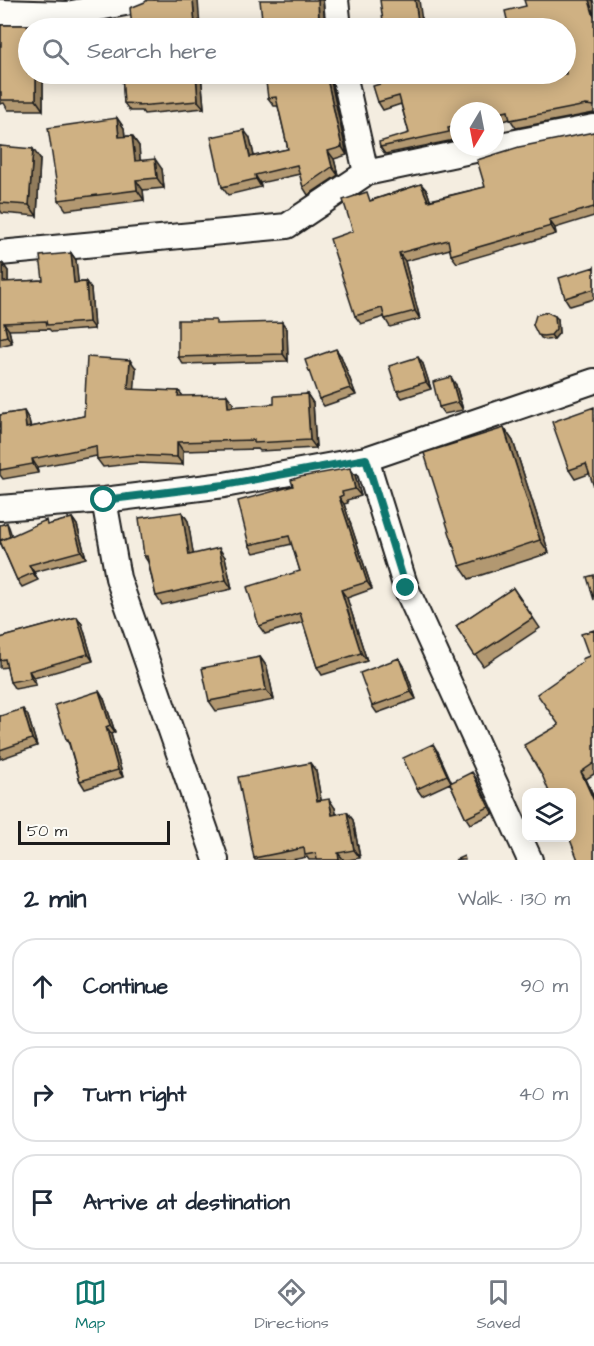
<!DOCTYPE html>
<html lang="en">
<head>
<meta charset="utf-8">
<style>
	:root { --surface:#fff; --page:#f6f6f7; --text:#1f2937; --muted:#747a83; --line:#e0e1e3; --accent:#0f766e }
	body { margin:0; font-family:"Architects Daughter",sans-serif; background:var(--page); color:var(--text) }
	.controls { position:absolute; right:18px; bottom:18px; display:grid; overflow:hidden; border-radius:12px; box-shadow:0 3px 15px #0003 }
	.controls button { width:54px; height:54px; display:grid; place-items:center; padding:0; border:0; border-bottom:2px solid var(--line); background:var(--surface); color:var(--text); font:30px sans-serif }
	.compass { position:absolute; left:450px; top:102px; width:54px; height:54px; border-radius:50%; background:var(--surface); box-shadow:0 3px 15px #0003; rotate:190deg }
	.scale { position:absolute; left:18px; bottom:15px; width:152px; box-sizing:border-box; padding-left:6px; border:3px solid #1c1c1c; border-top:0; font-size:16px; line-height:21px; white-space:nowrap; color:#1c1c1c; -webkit-text-stroke:4px #fdfcf7; paint-order:stroke }
	.stop { position:absolute; width:18px; height:18px; margin:-14px; border:4px solid #0f766e; border-radius:50%; background:#fff }
	.stop.end { background:#0f766e; border-color:#fff; box-shadow:0 2px 6px #0008 }
	.list { margin:0; padding:0; list-style:none }
	h2 { display:flex; justify-content:space-between; align-items:center; height:78px; margin:0; padding:0 24px; font-size:26px }
	h2 small { font-size:20px; font-weight:400; color:var(--muted) }
	.list li { display:grid; grid-template-columns:39px 1fr auto; gap:18px; align-items:center; box-sizing:border-box; height:96px; margin:0 12px 12px; padding:0 12px; border:2px solid var(--line); border-radius:24px }
	.list b { display:block; font-size:22px; white-space:nowrap }
	.list em { font-size:20px; font-style:normal; color:var(--muted) }
	.icon { flex:none; width:33px; height:33px; fill:none; stroke:currentColor; stroke-width:2; stroke-linecap:round; stroke-linejoin:round }
	.map { position:relative; flex:none; width:594px; height:860px; overflow:hidden }
	.search { position:absolute; background:var(--surface); box-shadow:0 3px 15px #0003; left:18px; right:18px; top:18px; height:66px; display:flex; align-items:center; gap:15px; box-sizing:border-box; padding:0 21px; border-radius:33px; color:var(--muted); font-size:22px }
	.sheet { height:402px; background:var(--surface) }
	nav { display:flex; justify-content:space-around; align-items:center; box-sizing:border-box; height:84px; border-top:2px solid var(--line); background:var(--surface); font-size:16px; color:var(--muted) }
	nav a { display:grid; justify-items:center; gap:3px }
	nav .on { color:var(--accent) }
	.map>svg:first-child { display:block }
</style>
</head>
<body>
<div class="map">
<svg width="594" height="860" viewBox="0 0 594 860">
	<rect width="100%" height="100%" fill="#f4ede0"/>
	<filter id="ink" filterUnits="userSpaceOnUse"><feTurbulence type="fractalNoise" baseFrequency=".0167" numOctaves="2"/><feDisplacementMap in="SourceGraphic" scale="12" xChannelSelector="R" yChannelSelector="G"/><feConvolveMatrix kernelMatrix="1 2 1 2 8 2 1 2 1" color-interpolation-filters="sRGB"/></filter>
	<g filter="url(#ink)">
		<g fill="none" stroke-linecap="round" stroke-linejoin="round">
			<!-- minor casing -->
			<g stroke="#1c1c1c" stroke-width="28">
				<path id="minor" d="M 336,0 L 339,28
					M 0,12 L 67,14 L 141,0
					M 344,74 L 366,173
					M 495,146 L 594,127
					M 0,253 L 287,226 L 366,173 L 489,147
					M 366,459 L 406,588 L 530,860
					M 104,500 L 118,578 L 216,860
					M 0,508 L 104,500 L 224,485 L 366,459 L 594,381"/>
			</g>
			<!-- minor -->
			<use href="#minor" stroke="#fdfcf7" stroke-width="24"/>
		</g>
		<!-- wall -->
		<path fill="#b29871" stroke="#1c1c1c" stroke-width="1.5" d="M 594,5 L 594,113 L 516,128 L 510,119 L 495,124 L 495,111 L 459,111 L 459,134 L 453,136 L 454,140 L 385,154 L 380,147 L 409,133 L 401,104 L 383,110 L 378,102 L 432,74 L 435,82 L 473,74 L 476,78 L 566,74 Z
			M 1,25 L 36,25 L 39,28 L 28,28 L 28,74 L 43,74 L 43,110 L 8,110 L 4,103 L 0,104 L 0,46 L 1,46 Z
			M 122,74 L 201,74 L 204,108 L 144,114 L 142,111 L 130,111 L 124,103 Z
			M 230,74 L 257,74 L 233,78 Z
			M 330,77 L 347,155 L 334,159 L 338,175 L 308,195 L 303,187 L 300,174 L 260,183 L 261,187 L 228,195 L 222,187 L 250,138 L 254,156 L 288,149 L 278,106 L 274,106 L 268,98 Z
			M 117,118 L 124,128 L 125,136 L 132,136 L 139,146 L 140,160 L 162,169 L 164,188 L 143,190 L 144,200 L 66,210 L 59,200 Z
			M 594,132 L 594,216 L 555,228 L 556,234 L 457,263 L 451,255 L 450,249 L 405,261 L 420,319 L 390,327 L 384,317 L 361,324 L 355,316 L 353,231 L 372,200 L 421,184 L 427,191 L 430,200 L 485,187 Z
			M 0,146 L 40,159 L 37,216 L 2,213 L 0,210 Z
			M 71,253 L 76,260 L 78,282 L 86,282 L 91,289 L 94,329 L 52,332 L 49,329 L 9,330 L 12,343 L 0,346 L 0,264 L 3,264 L 8,271 L 8,282 L 43,280 Z
			M 594,267 L 594,299 L 570,306 L 565,298 Z
			M 558,319 L 559,333 L 554,339 L 546,340 L 541,338 L 533,325 Z
			M 287,329 L 288,361 L 183,364 L 178,357 Z
			M 341,356 L 356,395 L 324,406 L 319,399 Z
			M 423,364 L 431,389 L 402,398 L 397,391 Z
			M 136,368 L 134,390 L 179,391 L 183,396 L 233,403 L 233,407 L 274,404 L 307,394 L 313,403 L 316,448 L 260,451 L 258,449 L 183,451 L 183,465 L 139,463 L 103,467 L 97,459 L 97,456 L 37,467 L 38,473 L 3,479 L 0,475 L 0,415 L 24,411 L 29,420 L 31,427 L 84,416 Z
			M 456,385 L 463,410 L 444,414 L 439,407 Z
			M 594,407 L 589,474 L 575,479 L 569,470 Z
			M 504,428 L 513,441 L 549,553 L 469,579 L 460,566 Z
			M 355,475 L 361,496 L 347,500 L 348,503 L 344,504 L 372,589 L 347,598 L 367,661 L 322,675 L 317,667 L 303,622 L 265,634 L 259,626 L 300,571 L 292,544 L 254,553 L 249,545 Z
			M 182,512 L 188,521 L 193,554 L 225,557 L 232,589 L 162,605 L 156,596 L 148,562 L 144,556 Z
			M 72,518 L 77,525 L 86,558 L 34,572 L 38,580 L 22,587 L 17,580 L 1,544 L 0,544 L 0,525 L 7,523 L 9,527 L 12,536 Z
			M 513,588 L 540,628 L 483,666 L 456,626 Z
			M 77,617 L 82,624 L 93,661 L 34,678 L 36,685 L 15,689 L 10,682 L 7,667 L 0,668 L 0,638 Z
			M 594,630 L 594,774 L 586,779 L 594,797 L 594,860 L 559,725 L 583,662 L 589,656 Z
			M 260,657 L 267,667 L 274,700 L 216,711 L 209,701 Z
			M 399,658 L 404,666 L 416,699 L 377,713 L 372,706 Z
			M 104,699 L 115,732 L 111,734 L 123,777 L 85,789 L 80,781 L 69,744 L 66,739 Z
			M 0,716 L 28,716 L 37,746 L 0,759 Z
			M 438,752 L 451,782 L 476,778 L 493,814 L 470,824 L 466,818 L 450,783 L 422,796 L 417,789 Z
			M 310,763 L 316,771 L 321,801 L 335,808 L 336,814 L 347,812 L 353,820 L 360,858 L 348,860 L 309,860 L 307,857 L 291,860 L 255,860 L 254,858 Z"/>
		<!-- shaded-wall -->
		<path fill="#917c5c" stroke="#1c1c1c" stroke-width="1.5" d="M 193,0 L 198,0 L 200,28 L 195,26 Z
			M 318,0 L 323,0 L 325,28 L 323,28 L 319,22 Z
			M 415,0 L 419,0 L 423,28 L 419,28 Z
			M 589,0 L 593,0 L 594,5 L 594,17 Z
			M 36,74 L 43,74 L 43,110 L 36,100 Z
			M 196,74 L 201,74 L 204,108 L 198,101 Z
			M 326,74 L 331,74 L 330,77 L 347,155 L 342,147 Z
			M 429,74 L 432,74 L 437,91 L 432,83 Z
			M 117,118 L 124,128 L 126,147 L 119,137 Z
			M 244,130 L 250,138 L 256,165 L 250,157 Z
			M 132,136 L 139,146 L 141,171 L 135,161 Z
			M 33,149 L 40,159 L 37,216 L 29,205 Z
			M 328,151 L 334,159 L 338,175 L 332,167 Z
			M 155,159 L 162,169 L 164,188 L 157,178 Z
			M 255,175 L 260,183 L 261,187 L 256,179 Z
			M 136,180 L 143,190 L 144,200 L 137,190 Z
			M 421,184 L 427,191 L 433,209 L 428,201 Z
			M 549,220 L 555,228 L 556,234 L 551,226 Z
			M 71,253 L 76,260 L 79,290 L 74,283 Z
			M 399,253 L 405,261 L 420,319 L 415,311 Z
			M 3,264 L 8,271 L 8,289 L 3,282 Z
			M 86,282 L 91,289 L 94,329 L 89,322 Z
			M 555,316 L 558,319 L 559,333 L 554,339 L 551,335 Z
			M 282,322 L 287,329 L 288,361 L 283,354 Z
			M 4,323 L 9,330 L 12,343 L 7,336 Z
			M 336,349 L 341,356 L 356,395 L 350,388 Z
			M 418,357 L 423,364 L 431,389 L 426,382 Z
			M 130,360 L 136,368 L 134,398 L 128,389 Z
			M 451,377 L 456,385 L 463,410 L 458,402 Z
			M 307,394 L 313,403 L 316,448 L 310,440 Z
			M 227,395 L 233,403 L 233,416 L 228,407 Z
			M 24,411 L 29,420 L 32,436 L 26,428 Z
			M 504,428 L 513,441 L 549,553 L 540,540 Z
			M 177,442 L 183,451 L 183,465 L 177,457 Z
			M 32,459 L 37,467 L 38,473 L 33,464 Z
			M 350,468 L 355,475 L 361,496 L 355,489 Z
			M 339,497 L 344,504 L 372,589 L 367,582 Z
			M 182,512 L 188,521 L 195,564 L 189,555 Z
			M 72,518 L 77,525 L 86,558 L 81,551 Z
			M 219,548 L 225,557 L 232,589 L 226,580 Z
			M 29,565 L 34,572 L 38,580 L 33,573 Z
			M 341,590 L 347,598 L 367,661 L 361,653 Z
			M 77,617 L 82,624 L 93,661 L 88,654 Z
			M 260,657 L 267,667 L 274,700 L 266,690 Z
			M 399,658 L 404,666 L 416,699 L 411,692 Z
			M 29,671 L 34,678 L 36,685 L 31,678 Z
			M 99,691 L 104,699 L 115,732 L 110,725 Z
			M 23,709 L 28,716 L 37,746 L 32,739 Z
			M 106,727 L 111,734 L 123,777 L 118,770 Z
			M 433,744 L 438,752 L 452,783 L 447,775 Z
			M 310,763 L 316,771 L 323,810 L 317,801 Z
			M 472,772 L 476,778 L 493,814 L 489,807 Z
			M 581,772 L 586,779 L 594,797 L 594,801 Z
			M 329,799 L 335,808 L 338,823 L 332,815 Z
			M 347,812 L 353,820 L 360,858 L 354,850 Z
			M 338,853 L 344,860 L 339,860 Z"/>
		<!-- building -->
		<path fill="#cfb183" stroke="#1c1c1c" stroke-width="1.5" d="M 147,0 L 193,0 L 195,26 L 213,24 L 214,28 L 132,28 L 130,8 L 145,2 Z
			M 260,0 L 318,0 L 319,22 L 323,28 L 263,28 Z
			M 380,0 L 415,0 L 419,28 L 384,28 Z
			M 524,0 L 589,0 L 594,17 L 594,106 L 586,105 L 510,120 L 508,111 L 495,114 L 495,111 L 459,111 L 459,125 L 448,128 L 449,132 L 380,147 L 379,142 L 409,133 L 399,96 L 378,102 L 373,86 L 390,81 L 388,74 L 429,74 L 432,83 L 466,74 L 472,74 L 474,78 L 492,74 L 566,74 L 566,28 L 509,28 L 505,11 L 526,6 Z
			M 1,25 L 36,25 L 36,28 L 28,28 L 28,74 L 36,74 L 36,100 L 1,100 L 1,92 L 0,92 L 0,46 L 1,46 Z
			M 122,74 L 196,74 L 198,101 L 138,106 L 138,104 L 124,103 Z
			M 265,74 L 326,74 L 342,147 L 328,151 L 332,167 L 303,187 L 297,165 L 255,175 L 256,179 L 222,187 L 211,137 L 244,130 L 250,157 L 288,149 L 276,97 L 268,98 Z
			M 117,118 L 119,137 L 132,136 L 135,161 L 155,159 L 157,178 L 136,180 L 137,190 L 59,200 L 48,128 Z
			M 594,132 L 594,207 L 549,220 L 551,226 L 451,255 L 448,240 L 399,253 L 415,311 L 385,319 L 382,308 L 355,316 L 330,239 L 353,231 L 343,200 L 367,192 L 370,201 L 421,184 L 428,201 L 485,187 L 477,160 L 519,147 Z
			M 0,146 L 33,149 L 29,205 L 0,203 Z
			M 71,253 L 74,283 L 86,282 L 89,322 L 47,325 L 46,321 L 4,323 L 7,336 L 0,338 L 0,264 L 3,264 L 3,282 L 43,280 L 40,256 Z
			M 594,267 L 594,289 L 565,298 L 559,278 Z
			M 547,312 L 555,316 L 556,329 L 551,335 L 543,336 L 538,335 L 533,325 L 536,315 Z
			M 178,320 L 216,320 L 216,324 L 282,322 L 283,354 L 178,357 Z
			M 336,349 L 350,388 L 319,399 L 305,360 Z
			M 87,357 L 130,360 L 128,389 L 179,391 L 178,396 L 227,395 L 228,407 L 274,404 L 274,396 L 307,394 L 310,440 L 254,443 L 254,440 L 177,442 L 177,457 L 133,455 L 97,459 L 96,446 L 32,459 L 33,464 L 0,470 L 0,415 L 24,411 L 26,428 L 84,416 Z
			M 418,357 L 426,382 L 397,391 L 389,366 Z
			M 451,377 L 458,402 L 439,407 L 433,382 Z
			M 594,407 L 594,487 L 586,464 L 569,470 L 552,422 Z
			M 504,428 L 540,540 L 460,566 L 424,453 Z
			M 350,468 L 355,489 L 342,492 L 343,495 L 339,497 L 367,582 L 341,590 L 361,653 L 317,667 L 300,613 L 259,626 L 247,587 L 300,571 L 289,536 L 249,545 L 238,501 L 293,486 L 291,480 L 300,477 Z
			M 182,512 L 189,555 L 219,548 L 226,580 L 156,596 L 147,556 L 144,556 L 139,518 Z
			M 72,518 L 81,551 L 29,565 L 33,573 L 17,580 L 0,541 L 46,520 L 47,525 Z
			M 7,523 L 10,537 L 0,540 L 0,525 Z
			M 594,575 L 594,600 L 587,577 Z
			M 513,588 L 533,618 L 475,656 L 456,626 Z
			M 77,617 L 88,654 L 29,671 L 31,678 L 10,682 L 5,659 L 0,660 L 0,638 Z
			M 594,630 L 594,763 L 581,772 L 594,801 L 594,860 L 578,860 L 569,837 L 572,837 L 572,792 L 549,792 L 543,777 L 524,745 L 559,725 L 537,694 L 583,662 L 582,659 L 589,656 L 581,634 Z
			M 260,657 L 266,690 L 209,701 L 202,668 Z
			M 399,658 L 411,692 L 372,706 L 360,673 Z
			M 99,691 L 110,725 L 106,727 L 118,770 L 80,781 L 68,739 L 66,739 L 55,705 Z
			M 23,709 L 32,739 L 0,750 L 0,716 Z
			M 433,744 L 447,775 L 417,789 L 403,758 Z
			M 310,763 L 317,801 L 329,799 L 332,815 L 347,812 L 354,850 L 338,853 L 339,860 L 317,860 L 316,853 L 305,855 L 304,848 L 254,858 L 238,777 Z
			M 472,772 L 489,807 L 466,818 L 450,783 Z
			M 464,856 L 465,860 L 455,860 Z"/>
	</g>
	<g fill="none" stroke-linecap="round" stroke-linejoin="round" filter="url(#ink)">
		<!-- route -->
		<path stroke="#0f766e" stroke-width="8" d="M 104,500 L 224,485 L 366,459 L 406,588"/>
	</g>
</svg>
<div class="controls">
<button><svg class="icon" aria-label="layers" viewBox="0 0 24 24"><path d="M12 4l9 5-9 5-9-5zM3 14l9 5 9-5"/></svg></button>
</div>
<svg class="compass" viewBox="-18 -18 36 36"><path d="M0-13l5 13h-10z" fill="#e53935"/><path d="M0 13l5-13h-10z" fill="#747a83"/></svg>
<div class="scale">50 m</div>
<div class="stop" style="left:104px;top:500px"></div>
<div class="stop end" style="left:406px;top:588px"></div>
<div class="search"><svg class="icon" aria-label="search" viewBox="0 0 24 24"><circle cx="10" cy="10" r="6"/><path d="M15 15l6 6"/></svg>Search here</div>
</div>
<section class="sheet">
<h2>2 min<small>Walk · 130 m</small></h2>
<ul class="list">
<li><svg class="icon" aria-label="ahead" viewBox="0 0 24 24"><path d="M12 20V5M6 11l6-6 6 6"/></svg><div><b>Continue</b></div><em>90 m</em></li>
<li><svg class="icon" aria-label="right" viewBox="0 0 24 24"><path d="M7 20v-9h11M14 6l5 5-5 5"/></svg><div><b>Turn right</b></div><em>40 m</em></li>
<li><svg class="icon" aria-label="arrive" viewBox="0 0 24 24"><path d="M6 21V4h12l-3 4 3 4H6"/></svg><div><b>Arrive at destination</b></div></li>
</ul>
</section>
<nav>
<a class="on"><svg class="icon" aria-label="map" viewBox="0 0 24 24"><path d="M3 6l6-2 6 2 6-2v14l-6 2-6-2-6 2zM9 4v14M15 6v14"/></svg>Map</a>
<a><svg class="icon" aria-label="directions" viewBox="0 0 24 24"><path d="M12 3l9 9-9 9-9-9zM9 14v-3h6M13 9l2 2-2 2"/></svg>Directions</a>
<a><svg class="icon" aria-label="saved" viewBox="0 0 24 24"><path d="M7 4h10v16l-5-4-5 4z"/></svg>Saved</a>
</nav>
</body>
</html>
